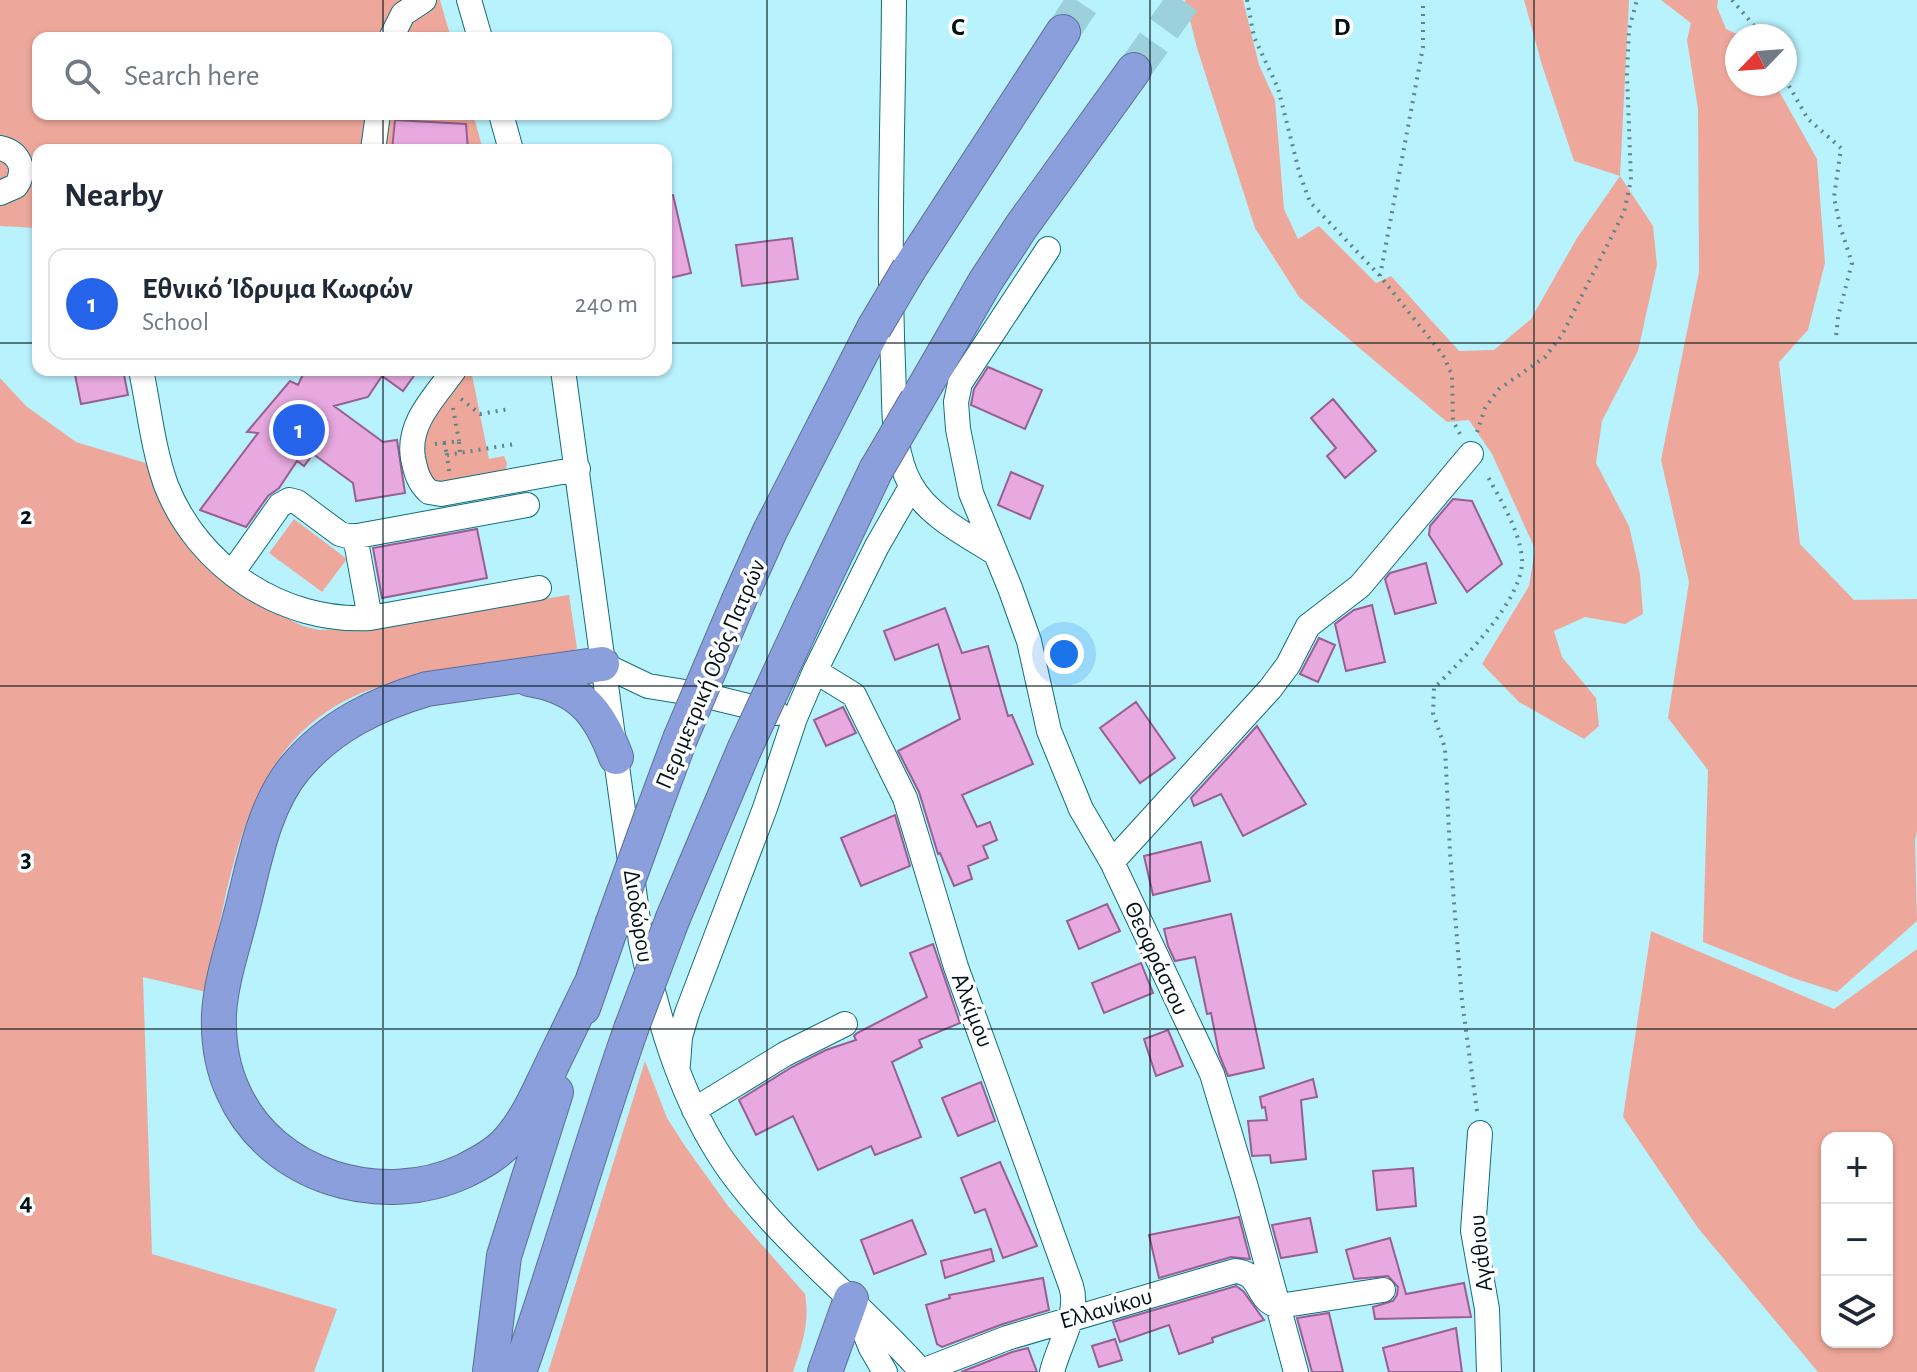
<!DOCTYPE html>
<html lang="en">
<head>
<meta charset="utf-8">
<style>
	:root { --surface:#fff; --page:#f2f2f3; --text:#1f2937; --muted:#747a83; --line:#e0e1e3; --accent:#2563eb }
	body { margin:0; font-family:"Alegreya Sans",sans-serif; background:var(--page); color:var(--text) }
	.controls { position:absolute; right:24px; bottom:24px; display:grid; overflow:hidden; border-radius:16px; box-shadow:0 2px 6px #0004 }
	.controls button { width:72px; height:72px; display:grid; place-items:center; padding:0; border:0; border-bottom:2px solid var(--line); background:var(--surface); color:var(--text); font:40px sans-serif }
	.compass { position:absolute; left:1725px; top:24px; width:72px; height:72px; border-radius:50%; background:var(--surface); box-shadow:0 2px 6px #0004; rotate:245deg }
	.you { position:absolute; left:1064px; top:654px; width:28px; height:28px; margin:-20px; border:6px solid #fff; border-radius:50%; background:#1a73e8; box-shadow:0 0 0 12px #1a73e833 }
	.badge { display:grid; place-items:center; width:52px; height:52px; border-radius:50%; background:var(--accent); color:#fff; font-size:26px; font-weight:700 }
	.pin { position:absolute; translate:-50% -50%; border:4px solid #fff; box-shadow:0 2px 8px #0006 }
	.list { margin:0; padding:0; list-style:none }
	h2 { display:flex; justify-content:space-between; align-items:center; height:104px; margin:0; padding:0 32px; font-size:34px }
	h2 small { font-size:26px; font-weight:400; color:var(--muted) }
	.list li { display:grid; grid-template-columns:52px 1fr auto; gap:24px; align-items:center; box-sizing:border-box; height:112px; margin:0 16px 16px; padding:0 16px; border:2px solid var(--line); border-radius:16px }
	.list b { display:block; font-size:30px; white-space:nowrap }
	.list p { margin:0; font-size:26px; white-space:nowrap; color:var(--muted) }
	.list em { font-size:26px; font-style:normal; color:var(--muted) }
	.icon { flex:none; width:44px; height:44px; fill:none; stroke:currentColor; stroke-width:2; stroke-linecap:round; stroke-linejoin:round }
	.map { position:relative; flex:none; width:1917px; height:1372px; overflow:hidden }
	.search { position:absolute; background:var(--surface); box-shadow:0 2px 6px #0004; left:32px; top:32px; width:640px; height:88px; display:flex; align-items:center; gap:20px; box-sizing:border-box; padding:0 28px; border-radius:16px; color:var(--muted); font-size:30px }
	.panel { position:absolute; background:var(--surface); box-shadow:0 2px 6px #0004; left:32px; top:144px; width:640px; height:232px; border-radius:16px }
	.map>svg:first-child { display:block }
</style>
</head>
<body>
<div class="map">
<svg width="1917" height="1372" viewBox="0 0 1917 1372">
	<rect width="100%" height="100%" fill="#b8f2fd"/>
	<!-- green -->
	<path fill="#eea89b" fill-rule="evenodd" d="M 0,0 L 440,0 L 451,38 L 38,38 L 38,114 L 473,114 L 483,150 L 38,150 L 38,228 L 0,226 Z
		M 1185,0 L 1243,0 L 1259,65 L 1275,100 L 1284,209 L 1298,239 L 1319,226 L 1376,283 L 1391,276 L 1459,351 L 1494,350 L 1531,319 L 1577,238 L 1620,176 L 1574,161 L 1542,65 L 1524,0 L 1629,0 L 1620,176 L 1653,226 L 1657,265 L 1638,351 L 1602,421 L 1596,463 L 1629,526 L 1640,574 L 1643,614 L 1625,624 L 1585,617 L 1554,631 L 1562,657 L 1596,698 L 1599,726 L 1584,739 L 1519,702 L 1482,664 L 1529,586 L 1535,549 L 1492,454 L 1469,420 L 1447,422 L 1299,297 L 1255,228 L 1197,48 Z
		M 1661,0 L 1718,0 L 1717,7 L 1726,29 L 1741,36 L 1737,36 L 1737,84 L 1775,84 L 1817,159 L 1825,263 L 1808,330 L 1779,362 L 1800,544 L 1854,600 L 1917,599 L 1917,831 L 1915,840 L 1917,921 L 1837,992 L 1793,978 L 1703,942 L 1708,770 L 1668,718 L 1689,582 L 1661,460 L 1699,272 L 1698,109 L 1687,40 L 1691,23 Z
		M 464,370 L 471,370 L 489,459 L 504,456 L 507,463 L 505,473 L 441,483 L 434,481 L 428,475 L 421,429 Z
		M 0,378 L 26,406 L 76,442 L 152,465 L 258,604 L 303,626 L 319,630 L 344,629 L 569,595 L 577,648 L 571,653 C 515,662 458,668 403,680 C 245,715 234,860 206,992 L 143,977 L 152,1254 L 337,1309 L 314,1372 L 0,1372 Z
		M 294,519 L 347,559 L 322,592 L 269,553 Z
		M 1651,931 L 1834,1009 L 1917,949 L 1917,1372 L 1818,1372 L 1698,1228 L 1623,1117 ZM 1827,1138 L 1887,1138 L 1887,1342 L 1827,1342 Z
		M 645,1061 L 667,1118 L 685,1146 L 728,1206 L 805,1294 C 810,1323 802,1345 793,1372 L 548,1372 Z"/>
	<!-- building -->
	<path fill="#e7a9e0" stroke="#975f92" stroke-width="2" d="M 395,120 L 466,124 L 468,150 L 392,150 Z
		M 673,195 L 691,273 L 666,279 L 666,196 Z
		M 792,238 L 798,279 L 742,286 L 736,245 Z
		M 988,367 L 1042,390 L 1025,429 L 971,405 L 974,389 Z
		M 74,370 L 123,370 L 128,395 L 81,404 Z
		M 305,370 L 418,370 L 403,391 L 382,376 L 368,397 L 334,406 L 383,442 L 397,440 L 405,493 L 356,501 L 353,483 L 313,454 L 304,466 L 297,461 L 279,488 L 268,496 L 246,527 L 200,510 L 258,433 L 247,432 L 290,381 L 298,385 Z
		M 1333,399 L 1376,451 L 1345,478 L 1327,456 L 1336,448 L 1311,418 Z
		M 1011,472 L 1043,486 L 1030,519 L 998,505 Z
		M 1453,499 L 1472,501 L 1502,564 L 1467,592 L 1429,535 L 1430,526 Z
		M 477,529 L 487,578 L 382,598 L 373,548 Z
		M 1426,563 L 1436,603 L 1395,614 L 1385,579 L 1390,573 Z
		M 1372,605 L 1385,662 L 1346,671 L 1335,624 L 1354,610 Z
		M 945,608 L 962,653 L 988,646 L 1008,716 L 1012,715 L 1033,764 L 962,795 L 977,827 L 990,822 L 997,840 L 983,846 L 988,858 L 968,866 L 972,879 L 954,886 L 940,853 L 938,854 L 919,792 L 898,751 L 960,719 L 938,644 L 895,660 L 884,631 Z
		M 1319,638 L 1335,645 L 1318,682 L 1300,674 Z
		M 1136,702 L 1175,758 L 1140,783 L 1100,728 Z
		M 843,707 L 856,733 L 826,746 L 814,720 Z
		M 1257,726 L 1306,804 L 1243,836 L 1221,794 L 1194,806 L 1191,798 Z
		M 895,815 L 910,866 L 861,886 L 841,838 Z
		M 1201,842 L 1210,881 L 1153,895 L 1144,856 Z
		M 1107,904 L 1120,931 L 1079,949 L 1067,921 Z
		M 1231,914 L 1264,1068 L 1228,1076 L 1219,1054 L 1211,1013 L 1207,1014 L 1195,957 L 1175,961 L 1168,946 L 1164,929 Z
		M 933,944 L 960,1023 L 919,1040 L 922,1047 L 892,1062 L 921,1137 L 875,1155 L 871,1146 L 818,1170 L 793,1116 L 756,1135 L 739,1100 L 792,1067 L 826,1050 L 856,1040 L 854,1036 L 857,1033 L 927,997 L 910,953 Z
		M 1141,963 L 1153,993 L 1104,1013 L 1092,983 Z
		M 1168,1030 L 1183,1066 L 1156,1076 L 1144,1039 Z
		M 1313,1079 L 1317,1097 L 1301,1100 L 1306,1159 L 1271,1163 L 1270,1155 L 1252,1156 L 1248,1121 L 1267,1120 L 1265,1107 L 1262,1108 L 1260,1097 Z
		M 981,1082 L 995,1121 L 958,1136 L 942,1098 Z
		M 1000,1162 L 1037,1246 L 1003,1258 L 985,1209 L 975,1213 L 961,1178 Z
		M 1413,1168 L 1416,1206 L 1377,1210 L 1373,1171 Z
		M 1239,1217 L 1250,1259 L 1231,1257 L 1159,1278 L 1149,1235 Z
		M 1310,1218 L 1317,1252 L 1281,1258 L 1272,1225 Z
		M 912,1220 L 926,1254 L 874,1274 L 861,1240 Z
		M 1390,1238 L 1406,1294 L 1464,1283 L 1471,1317 L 1375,1319 L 1373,1307 L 1393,1301 L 1397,1295 L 1398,1287 L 1388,1276 L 1354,1279 L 1346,1250 Z
		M 991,1249 L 994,1261 L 945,1278 L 941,1261 Z
		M 1043,1278 L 1049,1310 L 1003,1324 L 942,1347 L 937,1344 L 926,1305 L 950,1298 L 949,1295 Z
		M 1236,1286 L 1243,1291 L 1264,1320 L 1212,1338 L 1213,1342 L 1179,1354 L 1169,1325 L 1120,1342 L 1113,1322 Z
		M 1329,1313 L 1343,1372 L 1312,1372 L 1297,1318 Z
		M 1456,1328 L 1462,1372 L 1389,1372 L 1383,1348 Z
		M 1115,1339 L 1122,1360 L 1099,1367 L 1092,1346 Z
		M 1028,1348 L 1037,1372 L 961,1372 L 1012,1352 Z"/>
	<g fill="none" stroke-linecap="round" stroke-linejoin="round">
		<!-- highway-tunnel -->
		<path stroke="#9cd0da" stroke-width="34" stroke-dasharray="34 17" stroke-linecap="butt" d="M 1063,32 L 1084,0
			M 1134,70 L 1184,0"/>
		<!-- minor casing -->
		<g stroke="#126e7b" stroke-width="26">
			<path id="minor" d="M 469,0 L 480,38
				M 894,0 C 893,122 888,244 893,365 C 895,404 891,451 911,485 C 928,516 967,535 995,553
				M 391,38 L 403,14 L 424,0
				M 501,114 L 511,150
				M 0,148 C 19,152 27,169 16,186 L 0,193
				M 373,150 L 378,114
				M 1048,249 L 960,383 L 956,402 L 958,429 L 971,493 L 1010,588 L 1029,641 L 1049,731 L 1081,809 L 1112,862 L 1212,1074 L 1247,1191 L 1296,1372
				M 141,370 C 149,408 153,449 166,485 C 198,567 282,623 370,618 L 539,588
				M 454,370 C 435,397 407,423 413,458 C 416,472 418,482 429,492 L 441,494 L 578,469
				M 563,370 L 641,942 C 659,1021 681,1101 728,1168 C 783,1245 860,1302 922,1372
				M 355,536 L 370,618
				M 232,573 L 280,505 L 289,500 L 297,502 L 340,534 L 352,537 L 527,505
				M 602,664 L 648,686 L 703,695 L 777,713
				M 815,671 L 854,695 L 905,798 L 956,967 L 1071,1286 C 1080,1313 1059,1343 1052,1372
				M 1112,862 L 1270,689 L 1288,665 L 1308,626 L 1360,586 L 1471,454
				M 678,1064 L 680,1037 L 687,1013 L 765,808 L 795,718 L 815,671 L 877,546 L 911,487
				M 694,1110 L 785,1054 L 845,1024
				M 1480,1133 L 1473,1231 L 1487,1309 L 1489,1372
				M 855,1309 L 871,1348 L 885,1372
				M 922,1371 L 1007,1338 L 1235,1271 C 1263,1273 1255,1301 1279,1306 L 1383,1290"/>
		</g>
		<!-- highway casing -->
		<g stroke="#5b6e97" stroke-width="36">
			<path id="highway" d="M 909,269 L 1063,32
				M 917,400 L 985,282 L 1021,227 L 1134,70
				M 739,600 L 770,531 L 874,328
				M 809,610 L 876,470
				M 529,679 C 579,687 599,711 616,757
				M 654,809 L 680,739
				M 673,918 L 744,750
				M 590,986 C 576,1015 562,1044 548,1073 C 537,1096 526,1121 509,1140 C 497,1154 480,1163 464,1171 C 382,1209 271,1178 233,1091 C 222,1067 218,1040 219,1014 C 221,980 233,947 241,914 C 254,865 262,808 295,768 C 330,726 376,704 427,689 L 602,664
				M 583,1008 L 612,925
				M 490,1372 L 504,1256 L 556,1092
				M 519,1372 C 559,1259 591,1143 631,1029
				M 825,1372 L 851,1299"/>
		</g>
		<!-- path -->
		<path stroke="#5e848b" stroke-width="4" stroke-dasharray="2 6" stroke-linecap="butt" d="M 1247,0 L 1254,37 L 1278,88 L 1300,175 L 1310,202 L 1380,276 L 1443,355 L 1452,375 L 1453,421 L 1461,436
			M 1732,0 L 1763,36
			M 1785,79 L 1808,119 L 1841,148 L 1834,197 L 1840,226 L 1852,263 L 1838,317 L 1836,337
			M 1380,276 L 1423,47 L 1423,0
			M 461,399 L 480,414 L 509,409
			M 453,408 L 459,441
			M 1477,432 L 1485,408 L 1499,389 L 1545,357 L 1562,335 L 1624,212 L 1631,180 L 1627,75 L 1629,29 L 1637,0
			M 444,443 L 459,441 L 460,453
			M 435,444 L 444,443 L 447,455
			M 449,471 L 447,455 L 515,444
			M 1477,1111 L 1462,1001 L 1450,853 L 1445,748 L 1433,713 L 1434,688 C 1462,660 1525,599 1522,558 C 1519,528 1499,498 1486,473"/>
		<!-- minor -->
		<use href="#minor" stroke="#fff" stroke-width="24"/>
		<!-- highway -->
		<use href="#highway" stroke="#8c9fdd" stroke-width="34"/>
		<!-- highway-bridge casing -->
		<g stroke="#5b6e97" stroke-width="36" stroke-linecap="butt">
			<path id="highway-bridge" d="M 874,328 L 909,269
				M 876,470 L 917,400
				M 680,739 L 739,600
				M 744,750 L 809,610
				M 612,925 L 654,809
				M 631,1029 L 673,918"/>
		</g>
		<!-- highway-bridge -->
		<use href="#highway-bridge" stroke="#8c9fdd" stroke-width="34"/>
	</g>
	<!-- grid -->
	<path fill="none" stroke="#001216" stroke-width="2" stroke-opacity="0.55" d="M 383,0 L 383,38M 767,0 L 767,1372M 1150,0 L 1150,1372M 1534,0 L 1534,1372M 383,114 L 383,150M 0,343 L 38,343M 666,343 L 1917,343M 383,370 L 383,1372M 0,686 L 1917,686M 0,1029 L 1917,1029"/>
	<g text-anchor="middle" stroke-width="7" stroke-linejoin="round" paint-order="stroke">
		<!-- street labels -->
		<g font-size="24" fill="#001216" stroke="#fff">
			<text transform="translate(710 674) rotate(-67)" y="8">Περιμετρική Οδός Πατρών</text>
			<text transform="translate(639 916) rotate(81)" y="8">Διοδώρου</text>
			<text transform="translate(1157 958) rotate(65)" y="8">Θεοφράστου</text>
			<text transform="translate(973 1010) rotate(69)" y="8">Αλκίμου</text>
			<text transform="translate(1480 1253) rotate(-96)" y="8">Αγάθιου</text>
			<text transform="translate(1106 1308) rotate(-16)" y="8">Ελλανίκου</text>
		</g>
	</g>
	<g font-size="26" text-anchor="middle" font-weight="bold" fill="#001216" stroke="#fff" stroke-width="7" stroke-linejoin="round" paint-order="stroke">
		<text x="958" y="35">C</text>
		<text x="1342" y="35">D</text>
		<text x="26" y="524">2</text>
		<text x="26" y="867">3</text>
		<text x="26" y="1210">4</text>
	</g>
</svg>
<div class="controls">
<button>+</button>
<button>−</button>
<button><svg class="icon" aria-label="layers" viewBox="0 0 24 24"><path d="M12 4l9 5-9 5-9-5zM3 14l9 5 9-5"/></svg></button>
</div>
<svg class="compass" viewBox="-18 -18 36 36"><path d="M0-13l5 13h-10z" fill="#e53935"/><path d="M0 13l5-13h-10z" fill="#747a83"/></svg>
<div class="you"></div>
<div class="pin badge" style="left:299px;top:430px">1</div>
<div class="search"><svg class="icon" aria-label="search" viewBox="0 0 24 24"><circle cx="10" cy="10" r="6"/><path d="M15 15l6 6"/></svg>Search here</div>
<section class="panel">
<h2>Nearby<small></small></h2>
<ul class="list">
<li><span class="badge">1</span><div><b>Εθνικό Ίδρυμα Κωφών</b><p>School</p></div><em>240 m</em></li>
</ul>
</section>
</div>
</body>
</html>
